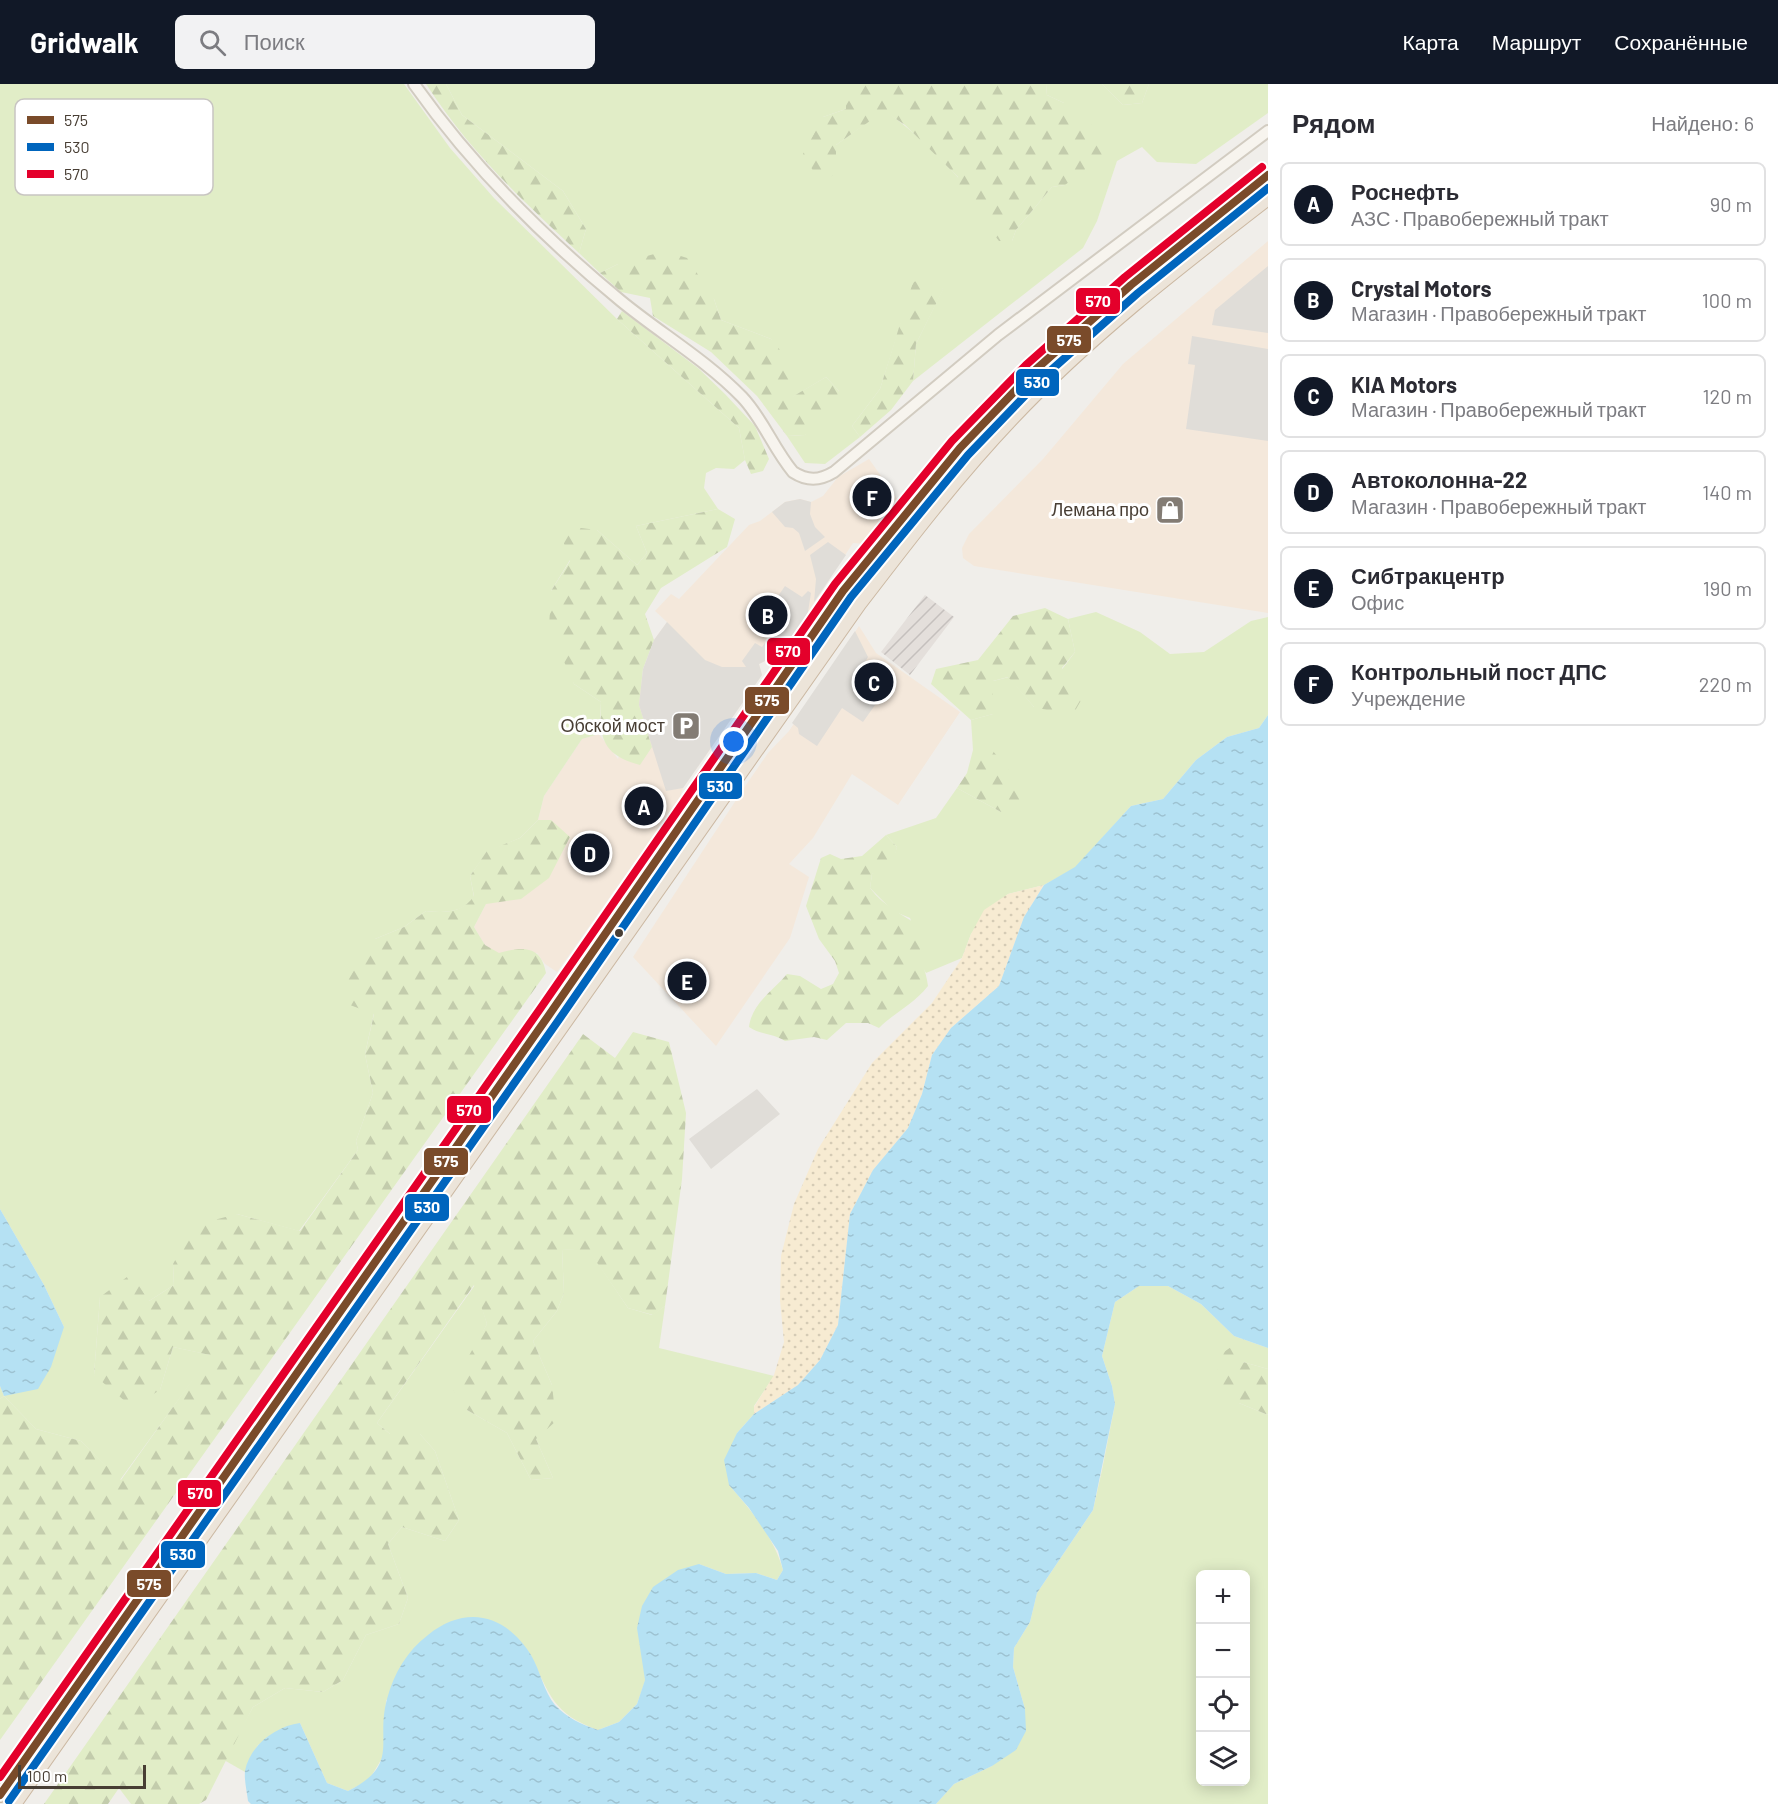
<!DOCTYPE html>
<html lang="ru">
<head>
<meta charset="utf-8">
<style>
	:root { --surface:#fff; --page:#f2f2f3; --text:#2b2b33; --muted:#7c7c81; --line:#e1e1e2; --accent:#111827 }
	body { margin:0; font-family:Barlow,sans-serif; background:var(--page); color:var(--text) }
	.controls { position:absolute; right:18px; bottom:18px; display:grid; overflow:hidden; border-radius:9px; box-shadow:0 3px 15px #0003 }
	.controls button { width:54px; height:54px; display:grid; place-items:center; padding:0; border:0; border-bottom:2px solid var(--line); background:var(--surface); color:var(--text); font:30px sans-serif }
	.scale { position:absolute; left:18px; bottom:15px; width:128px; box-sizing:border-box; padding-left:6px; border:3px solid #483e34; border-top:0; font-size:16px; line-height:21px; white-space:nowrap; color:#483e34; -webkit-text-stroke:4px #fff; paint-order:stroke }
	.you { position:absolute; left:734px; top:658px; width:21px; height:21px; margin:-15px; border:4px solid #fff; border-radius:50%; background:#1a73e8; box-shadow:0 0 0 9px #1a73e833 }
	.badge { display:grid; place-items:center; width:39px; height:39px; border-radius:50%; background:var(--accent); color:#fff; font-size:20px; font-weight:700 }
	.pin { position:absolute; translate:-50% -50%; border:3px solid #fff; box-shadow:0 2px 6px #0006 }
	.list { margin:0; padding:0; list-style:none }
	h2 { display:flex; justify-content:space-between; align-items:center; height:78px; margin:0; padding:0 24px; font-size:26px }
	h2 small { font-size:20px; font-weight:400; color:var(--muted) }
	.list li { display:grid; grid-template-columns:39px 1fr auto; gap:18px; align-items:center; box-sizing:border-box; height:84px; margin:0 12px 12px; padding:0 12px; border:2px solid var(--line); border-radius:9px }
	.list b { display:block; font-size:22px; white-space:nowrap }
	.list p { margin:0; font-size:20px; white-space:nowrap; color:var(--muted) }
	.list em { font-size:20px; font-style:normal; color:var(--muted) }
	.icon { flex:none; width:33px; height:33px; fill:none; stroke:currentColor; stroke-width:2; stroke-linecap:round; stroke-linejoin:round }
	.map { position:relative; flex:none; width:1268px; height:1720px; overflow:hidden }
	header { display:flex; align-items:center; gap:36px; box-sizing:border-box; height:84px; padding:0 30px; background:var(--accent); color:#fff }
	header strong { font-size:28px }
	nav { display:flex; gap:33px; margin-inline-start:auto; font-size:21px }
	.search { width:420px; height:54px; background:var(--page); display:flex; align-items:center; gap:15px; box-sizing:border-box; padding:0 21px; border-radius:9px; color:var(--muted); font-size:22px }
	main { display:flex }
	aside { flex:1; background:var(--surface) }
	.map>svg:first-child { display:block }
</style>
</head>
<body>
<header>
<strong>Gridwalk</strong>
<div class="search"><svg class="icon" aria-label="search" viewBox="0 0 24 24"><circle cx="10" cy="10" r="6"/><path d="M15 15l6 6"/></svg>Поиск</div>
<nav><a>Карта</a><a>Маршрут</a><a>Сохранённые</a></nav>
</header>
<main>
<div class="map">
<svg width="1268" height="1720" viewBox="0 0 1268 1720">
	<defs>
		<pattern id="industrial-furrows" width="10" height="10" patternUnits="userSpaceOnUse" patternTransform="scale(1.5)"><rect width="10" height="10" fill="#e4dfdb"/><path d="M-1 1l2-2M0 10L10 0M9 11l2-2" fill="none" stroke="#c5c0bd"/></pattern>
		<pattern id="forest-firs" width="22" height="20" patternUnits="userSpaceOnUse" patternTransform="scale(1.5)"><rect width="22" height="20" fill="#e1edc7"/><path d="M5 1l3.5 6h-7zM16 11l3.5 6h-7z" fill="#c3ccac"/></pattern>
		<pattern id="sand-dots" width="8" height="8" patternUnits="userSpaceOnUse" patternTransform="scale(1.5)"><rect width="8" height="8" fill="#f7ebd2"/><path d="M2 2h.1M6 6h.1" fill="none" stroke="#d5cbb5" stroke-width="1.8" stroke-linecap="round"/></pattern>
		<pattern id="water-ripples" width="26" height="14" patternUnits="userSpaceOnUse" patternTransform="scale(1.5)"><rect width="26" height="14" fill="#b5e1f3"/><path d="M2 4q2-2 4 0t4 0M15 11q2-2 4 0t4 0" fill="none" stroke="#9dc2d1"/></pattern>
	</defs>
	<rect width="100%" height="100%" fill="#f0eeea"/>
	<!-- commercial -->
	<path fill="#f4e8db" d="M 1268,157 L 1268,529 L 974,482 L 963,474 L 962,464 L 969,450 L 1043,375 L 1123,280 Z
		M 869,375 L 898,416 L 866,460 L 853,459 L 782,568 L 759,580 L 762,591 L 683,704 L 674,732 L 653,763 L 636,776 L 557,888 L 545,880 L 537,869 L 499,870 L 485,861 L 474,843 L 486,820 L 551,736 L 538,736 L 544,712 L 582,655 L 599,650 L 618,675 L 654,556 L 667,538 L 655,527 L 671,510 L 679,515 L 749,441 L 760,437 L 785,418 L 800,415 L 811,418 L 823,412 L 838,393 Z
		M 859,542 L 876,569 L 960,628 L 898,721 L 852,690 L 813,754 L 789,780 L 809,793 L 790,854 L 716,962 L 633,873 L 746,701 L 768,669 L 789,647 Z"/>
	<!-- industrial -->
	<path fill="url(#industrial-furrows)" d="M 925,511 L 954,533 L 910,591 L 881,568 Z"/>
	<!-- green -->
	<path fill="#e1edc7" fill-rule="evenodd" d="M 0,0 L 404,0 L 450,64 L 494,114 L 617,235 L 739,344 L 745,376 L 734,385 L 716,384 L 706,389 L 704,404 L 718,425 L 636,442 L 647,469 L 637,481 L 597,446 L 570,476 L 551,507 L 574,600 L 601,618 L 599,650 L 582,655 L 544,712 L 538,736 L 520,754 L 487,768 L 470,792 L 474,813 C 463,829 444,829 426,827 L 404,843 L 375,855 L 374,929 L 365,970 L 373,1009 L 356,1057 L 358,1066 L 299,1147 L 237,1130 L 173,1180 L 174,1201 L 149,1217 L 100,1213 L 94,1291 L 160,1306 L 173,1263 L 211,1271 L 120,1396 L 81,1357 L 36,1345 L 4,1312 L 0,1315 L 0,1302 L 4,1312 L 64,1243 L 44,1201 L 0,1125 Z
		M 446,0 L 846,0 L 846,25 L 823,33 L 836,88 L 836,61 L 884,26 C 934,61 973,110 1012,157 L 1016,146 L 1052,103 L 1065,101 L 1064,19 L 1047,11 L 1046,0 L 1102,0 L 1123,21 L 1142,19 L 1149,0 L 1268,0 L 1268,29 L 1196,80 L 1157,78 L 1142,63 L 1117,77 L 1097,137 L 1083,164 L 913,297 L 916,260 L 943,205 L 914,198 L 880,305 L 852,342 L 860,353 L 825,380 L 805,379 L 787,352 L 805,351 L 839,307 L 826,293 L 791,314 L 771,255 L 721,236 L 714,215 L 618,180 L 600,189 L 579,169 L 586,145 L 563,107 L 462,31 Z
		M 1096,528 L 1140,548 L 1170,570 L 1204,568 L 1251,537 L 1268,533 L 1268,631 L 1259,644 L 1227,653 L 1196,676 L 1163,715 L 1131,722 L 1075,784 L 1044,801 L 1008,810 L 971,850 L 962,874 L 926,889 L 919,877 L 919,859 L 910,834 L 893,827 L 870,804 L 872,790 L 892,778 L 897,763 L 886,751 L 936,734 L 957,704 L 1001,728 L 992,666 L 973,666 L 971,636 L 993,630 L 993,597 L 1009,593 L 1034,623 L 1075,568 L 1068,535 Z
		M 562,1165 L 589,1166 L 628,1224 L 652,1231 L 665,1222 L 659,1264 L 774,1292 L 754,1322 L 754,1330 L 737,1349 L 729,1401 C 751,1426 774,1453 783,1486 L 777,1496 L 756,1489 L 726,1490 L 699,1480 L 644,1574 L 645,1597 L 637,1620 L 619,1638 L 598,1646 C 553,1630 550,1611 531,1572 L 386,1616 L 384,1671 L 369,1696 L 348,1707 L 327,1699 L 300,1639 L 258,1661 L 245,1688 L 224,1676 L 253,1623 L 285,1604 L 323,1608 L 343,1596 L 366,1551 L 399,1540 L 408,1514 L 388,1460 L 402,1443 L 445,1457 L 459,1436 L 435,1367 L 420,1350 L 390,1350 L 377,1339 L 475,1201 L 487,1240 L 472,1269 L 467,1326 L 507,1349 L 531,1396 L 553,1394 L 536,1355 L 552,1301 L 533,1257 L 557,1227 L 564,1209 Z
		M 1139,1202 L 1168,1202 L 1201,1220 L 1234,1252 L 1268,1264 L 1268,1285 L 1243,1278 L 1239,1319 L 1268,1331 L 1268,1720 L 936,1720 L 954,1700 L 992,1682 L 1025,1625 L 1013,1583 L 1014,1564 L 1030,1538 L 1037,1509 L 1093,1426 L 1102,1386 L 1115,1320 L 1112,1302 L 1102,1272 L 1115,1218 ZM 1200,1490 L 1246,1490 L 1246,1698 L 1200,1698 Z"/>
	<!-- forest -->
	<path fill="url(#forest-firs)" d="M 426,0 L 446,0 L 462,31 L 563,107 L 586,145 L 579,169 C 519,113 471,69 426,0 Z
		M 846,0 L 1046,0 L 1047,11 L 1064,19 L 1104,51 L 1106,69 L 1065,101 L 1052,103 L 1016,146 L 1012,157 L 999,157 L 959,106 L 958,93 L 905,41 L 884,27 L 836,61 L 836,89 L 821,100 L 803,70 L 823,33 L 846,25 Z
		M 1102,0 L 1149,0 L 1142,19 L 1123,21 Z
		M 665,167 L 687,174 L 714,215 L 721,236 L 771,255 L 785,272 L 792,313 L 826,293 L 839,307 L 830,334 L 805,351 L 787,352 L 757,312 L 711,268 L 653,232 L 650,214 L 621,208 L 600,189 L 618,180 Z
		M 939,192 L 943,206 L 916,260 L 913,297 L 891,326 L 860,353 L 852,342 L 880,305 L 913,198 Z
		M 622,227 L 698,284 L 725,310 L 755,342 L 769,375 L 763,387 L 751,390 L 745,376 L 739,344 L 617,235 Z
		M 718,425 L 735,435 L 727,463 L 661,504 L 645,530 L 654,556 L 643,585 L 639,621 L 652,663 L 640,681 C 602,671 599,654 601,618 L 574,600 L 549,544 L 551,507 L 570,477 L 561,451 L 573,443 L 597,446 L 637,481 L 647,469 L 636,442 Z
		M 1045,524 L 1068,535 L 1075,568 L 1062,584 L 1083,613 L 1072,632 L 1034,623 L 1008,593 L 993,597 L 993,630 L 971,636 L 931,600 L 936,585 L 978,576 L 1013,532 Z
		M 973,666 L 992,666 L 1028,708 L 1020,724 L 1001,728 L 957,704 L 967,689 Z
		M 538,736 L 551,736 L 570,753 L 549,794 L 521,815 L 486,820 L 474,843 L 485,861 L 499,869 C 521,863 541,860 546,889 L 0,1656 L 0,1315 L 4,1312 L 36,1345 L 81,1357 L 121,1396 L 210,1271 L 173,1263 L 160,1306 L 132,1323 L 94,1291 L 100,1213 L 131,1190 L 149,1217 L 174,1201 L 173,1180 L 195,1141 L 237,1130 L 300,1147 L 358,1066 L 356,1057 L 373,1009 L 365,970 L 374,930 L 350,921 L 348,895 L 375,855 L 404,843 L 426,827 C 444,829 463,829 474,812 L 470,792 L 487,767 L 520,754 Z
		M 886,751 L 897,763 L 892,784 L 872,790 L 870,804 C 885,824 905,831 925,846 C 914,872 925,878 928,902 C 912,922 896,927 879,944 L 868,939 L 846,939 L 827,956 L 814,953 L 785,957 C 773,949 761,951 749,943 C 752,919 772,908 787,890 L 800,892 L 821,905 L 833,900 L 839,889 L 835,877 L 819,855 L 806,822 L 821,774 L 830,770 L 841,775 L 862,772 Z
		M 633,948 L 669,958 L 686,1029 L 682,1095 L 665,1222 L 653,1231 L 628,1224 L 589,1167 L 562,1165 L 564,1209 L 557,1227 L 533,1257 L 552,1301 L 556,1337 L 536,1355 L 553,1394 L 531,1396 L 507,1349 L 467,1326 L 451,1303 L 487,1240 L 474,1201 L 377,1339 L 390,1350 L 420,1350 L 435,1367 L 459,1436 L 445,1457 L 402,1443 L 388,1460 L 408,1514 L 399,1540 L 366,1551 L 343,1596 L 323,1608 L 285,1604 L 253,1623 L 206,1716 L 199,1720 L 131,1720 L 119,1704 L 108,1720 L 44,1720 L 583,950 L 615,974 Z
		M 1231,1263 L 1243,1278 L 1268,1285 L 1268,1331 L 1239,1319 L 1218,1299 L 1217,1273 Z"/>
	<!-- sand -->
	<path fill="url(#sand-dots)" d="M 1044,801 L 1024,833 L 999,902 L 951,944 L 932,971 L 922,1010 L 908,1044 L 873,1086 L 850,1130 L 838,1241 L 820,1276 L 798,1301 L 754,1330 L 754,1323 L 774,1291 L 784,1258 L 780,1216 L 781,1172 L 794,1120 L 818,1065 L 872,979 L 932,919 L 962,874 L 971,850 L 984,826 L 1008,810 Z"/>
	<!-- parking -->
	<path fill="#e0ddd8" d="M 1268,182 L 1268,249 L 1212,241 L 1215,226 Z
		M 1192,252 L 1268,265 L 1268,357 L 1186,345 L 1195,281 L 1188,280 Z
		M 800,415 L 811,418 L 810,430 L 815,443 L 825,453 L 805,467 L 799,449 L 793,444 L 785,443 L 772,428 L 785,418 Z
		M 828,458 L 846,471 L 814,518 L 816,495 L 810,471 Z
		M 785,502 L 802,513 L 808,507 L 811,509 L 808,528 L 798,546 L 782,568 L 759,580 L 762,591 L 683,704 L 666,707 L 639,621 L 643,585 L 654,556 L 667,538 L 705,576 L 722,583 L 746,583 L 742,577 L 755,559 L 762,563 L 777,541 L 772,537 L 784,520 L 776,515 Z
		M 855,547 L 868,573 L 854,596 L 880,614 L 863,638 L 842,624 L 817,662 L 799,650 L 798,644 L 792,639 Z
		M 757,1005 L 780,1030 L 711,1085 L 689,1055 Z"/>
	<!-- water -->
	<path fill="url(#water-ripples)" d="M 1268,631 L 1268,1264 L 1234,1252 L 1201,1220 L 1168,1202 L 1139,1202 L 1115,1218 L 1102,1272 L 1112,1302 L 1115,1320 L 1093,1426 L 1037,1509 L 1030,1538 L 1014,1564 L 1013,1583 L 1025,1625 L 1026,1647 L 1016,1666 L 992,1682 L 954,1700 L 936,1720 L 251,1720 L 248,1717 C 247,1708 244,1696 245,1687 C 250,1661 276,1642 300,1639 L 327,1699 L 348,1707 C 401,1680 375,1659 387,1615 C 394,1589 407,1567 428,1551 C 467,1520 506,1531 531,1571 C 540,1586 544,1608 555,1621 C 567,1634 581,1640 598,1646 L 619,1638 L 637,1620 L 645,1596 L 637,1544 L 642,1522 L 653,1503 L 678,1486 L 699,1480 L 726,1490 L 756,1489 L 777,1496 L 783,1486 L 778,1467 L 749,1424 L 729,1401 L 724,1376 L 737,1349 L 754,1330 L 798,1301 L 820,1276 L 838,1241 L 850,1130 L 873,1086 L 908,1044 L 922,1010 L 932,971 L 951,944 L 999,902 L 1024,833 L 1044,801 L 1075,783 L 1131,722 L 1163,715 L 1196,676 L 1227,653 L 1259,644 Z
		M 0,1125 L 44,1201 L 64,1243 L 51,1283 L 38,1305 L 4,1312 L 0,1302 Z"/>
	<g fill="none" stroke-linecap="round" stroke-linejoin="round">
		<!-- secondary casing -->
		<g stroke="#d2ccc1" stroke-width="14">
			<path id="secondary" d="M 414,0 C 472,82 543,153 621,217 C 660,249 706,276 742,313 C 763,335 773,364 793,388 C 807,397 819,397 834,388 L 998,251 L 1268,47"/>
		</g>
		<!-- highway casing -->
		<g stroke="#cbb8a2" stroke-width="16">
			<path id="highway" d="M 0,1711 L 549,931 L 843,507 C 894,443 944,377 1002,319 C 1084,236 1176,163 1268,91
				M 14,1720 L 859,520 C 908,456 957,392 1012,334 C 1089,252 1180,182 1268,114"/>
		</g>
		<!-- secondary -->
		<use href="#secondary" stroke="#f7f4ee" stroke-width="10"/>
		<!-- highway -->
		<use href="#highway" stroke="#ece4d9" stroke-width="14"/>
		<!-- bus-1 casing -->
		<g stroke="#fff" stroke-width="12">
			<path id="bus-1" d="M 0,1711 L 549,931 L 843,507 L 960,364 L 1033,288 L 1131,201 L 1268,91"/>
		</g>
		<!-- bus-2 casing -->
		<g stroke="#fff" stroke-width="12">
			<path id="bus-2" d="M 9,1717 L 558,937 L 851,513 L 968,371 L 1040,296 L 1138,209 L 1268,104"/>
		</g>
		<!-- bus-3 casing -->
		<g stroke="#fff" stroke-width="12">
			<path id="bus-3" d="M 0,1693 L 540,925 L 835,500 L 952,357 L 1026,281 L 1125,193 L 1262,83"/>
		</g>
		<!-- bus-1 -->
		<use href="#bus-1" stroke="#7a4b2a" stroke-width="8"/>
		<!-- bus-2 -->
		<use href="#bus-2" stroke="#0065bd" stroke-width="8"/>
		<!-- bus-3 -->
		<use href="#bus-3" stroke="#e4002b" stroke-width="8"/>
	</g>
	<!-- icons -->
	<defs>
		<g id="shop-square" transform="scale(1.5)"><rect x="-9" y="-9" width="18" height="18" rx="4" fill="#837c74" stroke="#fff"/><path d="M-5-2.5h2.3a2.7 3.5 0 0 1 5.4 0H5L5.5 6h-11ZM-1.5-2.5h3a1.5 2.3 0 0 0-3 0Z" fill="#fff"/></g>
		<g id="parking-square" transform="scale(1.5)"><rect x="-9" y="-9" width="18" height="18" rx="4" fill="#837c74" stroke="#fff"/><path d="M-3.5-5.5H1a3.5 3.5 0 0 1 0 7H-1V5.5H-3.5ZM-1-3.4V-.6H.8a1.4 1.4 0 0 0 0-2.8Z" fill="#fff"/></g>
	</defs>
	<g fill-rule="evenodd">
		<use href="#shop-square" x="1170" y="426"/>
		<use href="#parking-square" x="686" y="642"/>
	</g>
	<!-- markers -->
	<circle fill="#483e34" stroke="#fff" stroke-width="2" cx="619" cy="849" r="5"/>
	<g text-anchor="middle" stroke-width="6" stroke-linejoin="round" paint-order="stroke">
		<!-- poi labels -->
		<g font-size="18" fill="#483e34" stroke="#fff" text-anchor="end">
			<text x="1149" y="432">Лемана про</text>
			<text x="665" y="648">Обской мост</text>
		</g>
	</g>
	<!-- legend -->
	<rect x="15" y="15" width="198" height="96" rx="9" fill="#fff" stroke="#c8c5c2" stroke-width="1.5"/>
	<rect x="27" y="32" width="27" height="8" fill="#7a4b2a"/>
	<rect x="27" y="59" width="27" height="8" fill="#0065bd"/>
	<rect x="27" y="86" width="27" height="8" fill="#e4002b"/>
	<g font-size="16" fill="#483e34">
		<text x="64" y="42">575</text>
		<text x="64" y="69">530</text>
		<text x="64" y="96">570</text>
	</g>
	<g stroke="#fff" stroke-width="2">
		<rect x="1075" y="203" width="46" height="28" rx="6" fill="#e4002b"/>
		<rect x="1046" y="241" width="46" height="29" rx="6" fill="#7a4b2a"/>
		<rect x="1015" y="284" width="45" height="29" rx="6" fill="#0065bd"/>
		<rect x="766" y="553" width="45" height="29" rx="6" fill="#e4002b"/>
		<rect x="744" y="602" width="46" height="29" rx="6" fill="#7a4b2a"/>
		<rect x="698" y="688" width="45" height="28" rx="6" fill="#0065bd"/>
		<rect x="446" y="1011" width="46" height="29" rx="6" fill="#e4002b"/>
		<rect x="423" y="1063" width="46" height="29" rx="6" fill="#7a4b2a"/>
		<rect x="404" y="1109" width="46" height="29" rx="6" fill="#0065bd"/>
		<rect x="177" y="1395" width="45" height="29" rx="6" fill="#e4002b"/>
		<rect x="160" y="1456" width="46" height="29" rx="6" fill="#0065bd"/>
		<rect x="126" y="1485" width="46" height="29" rx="6" fill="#7a4b2a"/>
	</g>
	<g font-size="16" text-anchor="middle" font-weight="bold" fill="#fff">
		<text x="1098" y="223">570</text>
		<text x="1069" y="262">575</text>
		<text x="1037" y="304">530</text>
		<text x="788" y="573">570</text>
		<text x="767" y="622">575</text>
		<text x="720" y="708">530</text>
		<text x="469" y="1032">570</text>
		<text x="446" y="1083">575</text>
		<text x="427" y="1129">530</text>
		<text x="200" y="1415">570</text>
		<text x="183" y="1476">530</text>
		<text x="149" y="1506">575</text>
	</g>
</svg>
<div class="controls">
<button>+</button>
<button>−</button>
<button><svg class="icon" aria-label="locate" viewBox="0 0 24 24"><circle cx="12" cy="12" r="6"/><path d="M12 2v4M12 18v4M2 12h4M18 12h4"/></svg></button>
<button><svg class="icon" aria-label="layers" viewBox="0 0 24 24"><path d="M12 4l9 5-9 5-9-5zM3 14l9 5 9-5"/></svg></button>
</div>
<div class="scale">100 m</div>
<div class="you"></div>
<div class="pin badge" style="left:644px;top:722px">A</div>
<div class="pin badge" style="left:768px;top:531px">B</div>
<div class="pin badge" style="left:874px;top:598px">C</div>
<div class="pin badge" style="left:590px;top:769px">D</div>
<div class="pin badge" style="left:687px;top:897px">E</div>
<div class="pin badge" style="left:872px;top:413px">F</div>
</div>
<aside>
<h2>Рядом<small>Найдено: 6</small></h2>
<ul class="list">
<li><span class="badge">A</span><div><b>Роснефть</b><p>АЗС · Правобережный тракт</p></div><em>90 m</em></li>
<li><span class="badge">B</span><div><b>Crystal Motors</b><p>Магазин · Правобережный тракт</p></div><em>100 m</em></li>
<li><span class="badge">C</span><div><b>KIA Motors</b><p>Магазин · Правобережный тракт</p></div><em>120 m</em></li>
<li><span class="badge">D</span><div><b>Автоколонна-22</b><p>Магазин · Правобережный тракт</p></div><em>140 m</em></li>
<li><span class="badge">E</span><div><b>Сибтракцентр</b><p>Офис</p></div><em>190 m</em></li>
<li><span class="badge">F</span><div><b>Контрольный пост ДПС</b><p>Учреждение</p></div><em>220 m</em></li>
</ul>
</aside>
</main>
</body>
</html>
